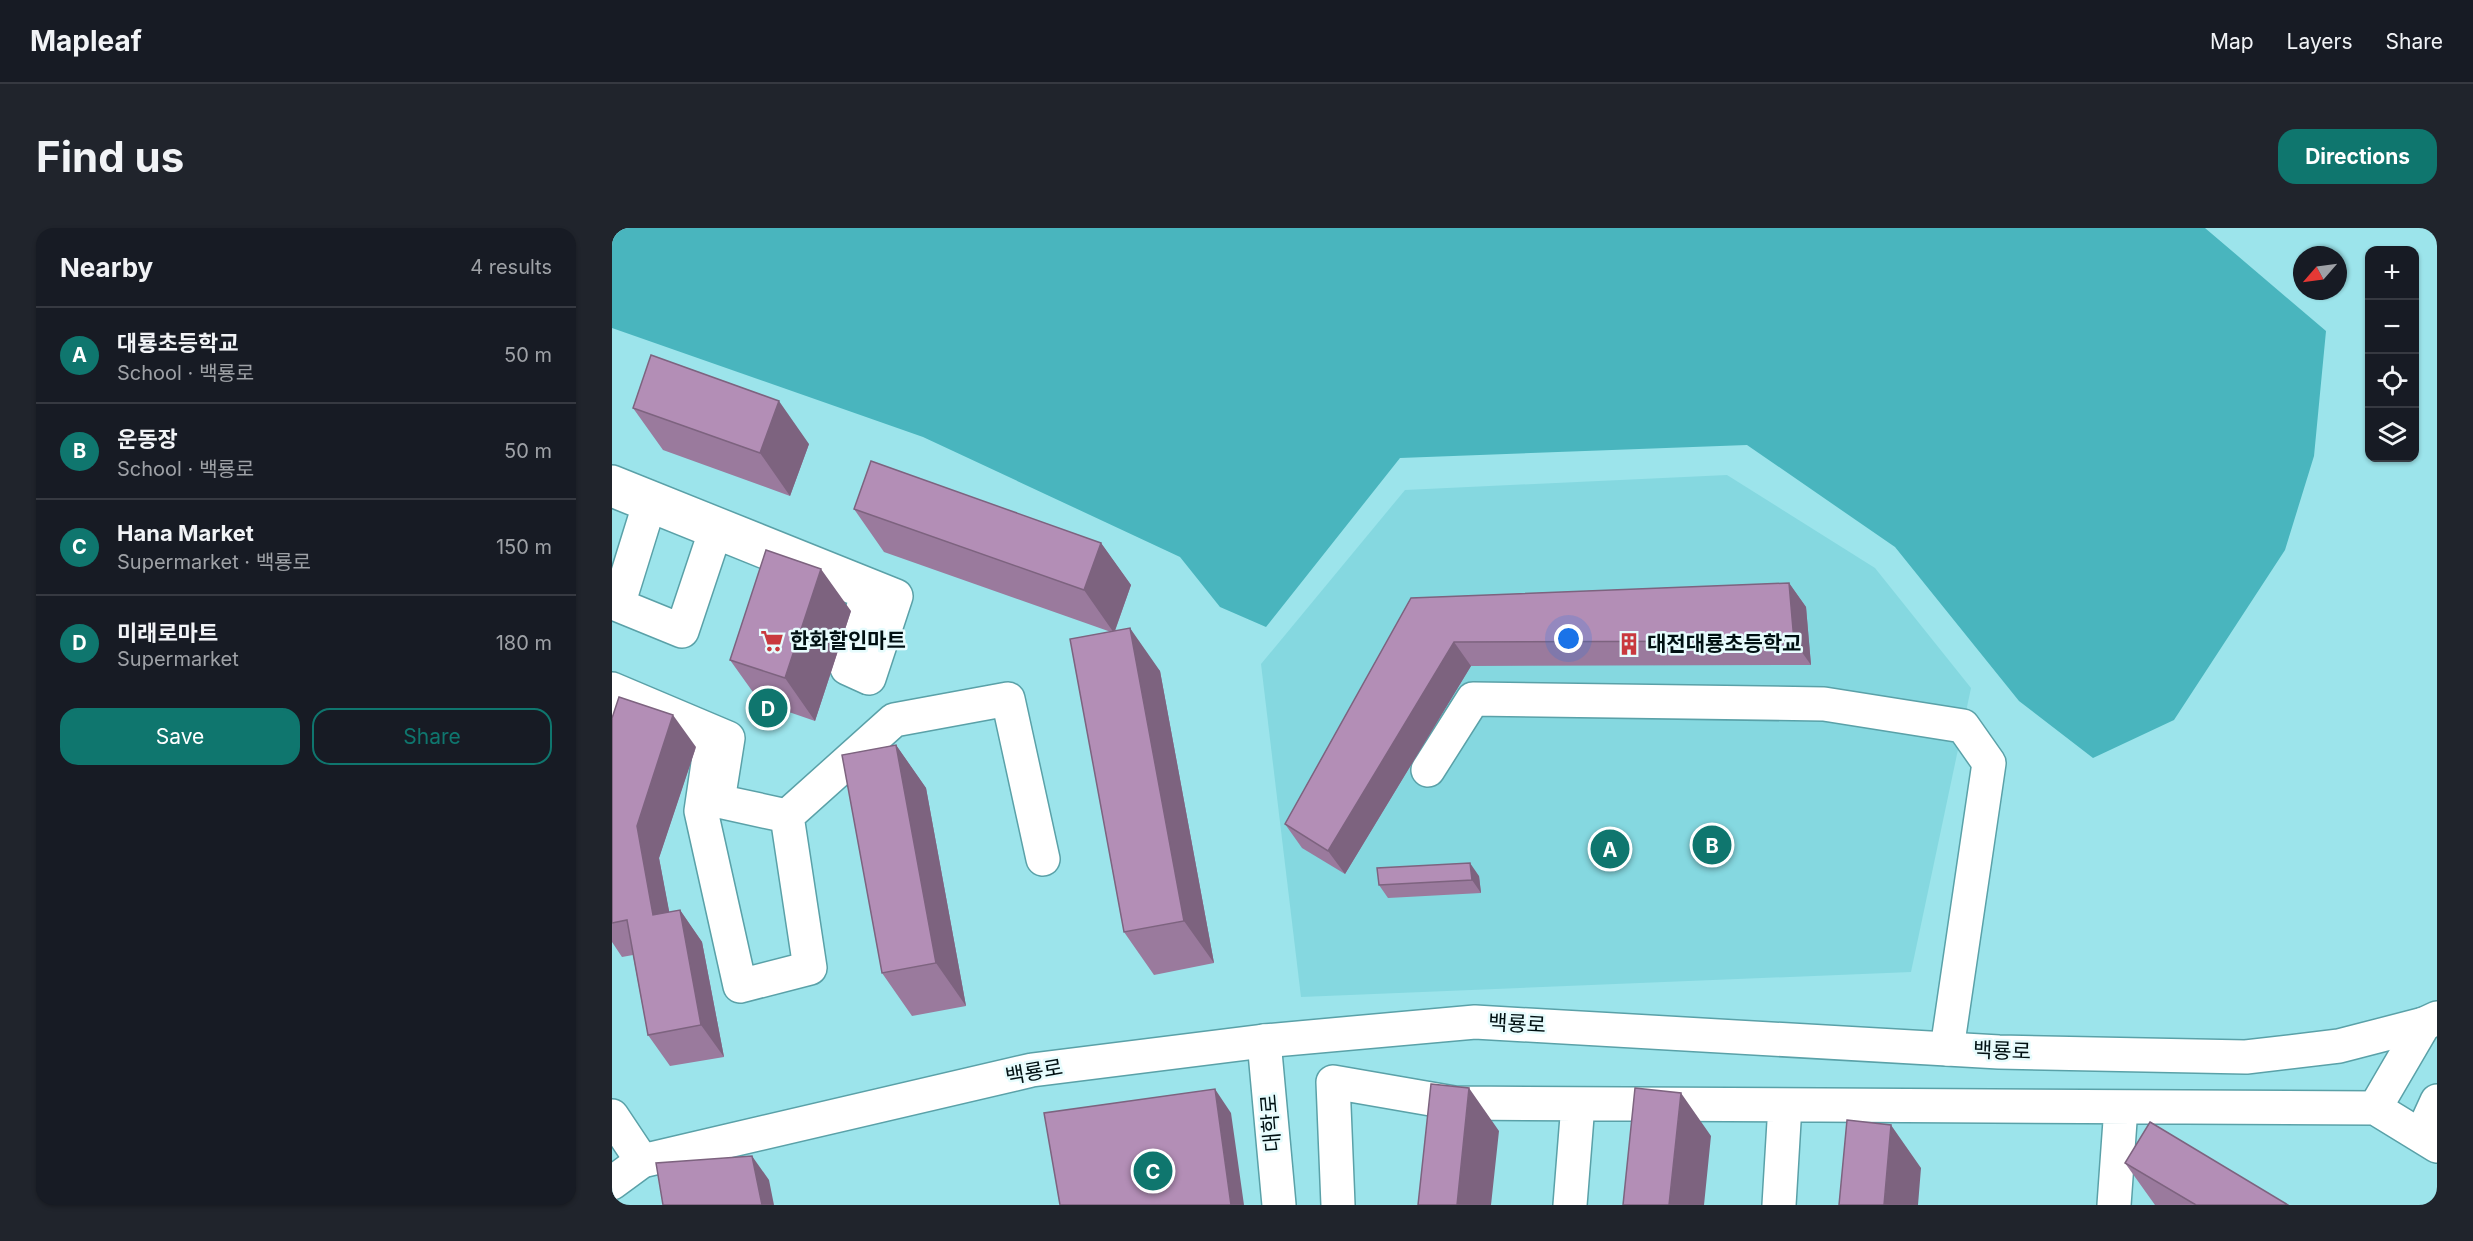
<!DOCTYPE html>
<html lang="en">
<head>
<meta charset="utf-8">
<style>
	:root { --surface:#171b24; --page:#20242c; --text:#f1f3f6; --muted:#9ea1a6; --line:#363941; --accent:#0f766e }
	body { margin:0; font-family:Inter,"Noto Sans KR",sans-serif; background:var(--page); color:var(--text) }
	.controls { position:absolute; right:18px; top:18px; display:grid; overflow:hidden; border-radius:12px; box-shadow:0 2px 4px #0004 }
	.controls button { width:54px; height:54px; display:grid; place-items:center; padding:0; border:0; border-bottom:2px solid var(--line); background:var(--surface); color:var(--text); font:30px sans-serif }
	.compass { position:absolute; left:1681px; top:18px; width:54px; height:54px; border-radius:50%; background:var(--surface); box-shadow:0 2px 4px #0004; rotate:242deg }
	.you { position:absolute; left:957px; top:411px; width:21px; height:21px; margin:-15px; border:4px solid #fff; border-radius:50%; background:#1a73e8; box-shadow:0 0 0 9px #1a73e833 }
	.badge { display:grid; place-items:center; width:39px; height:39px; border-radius:50%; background:var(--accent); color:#fff; font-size:20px; font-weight:700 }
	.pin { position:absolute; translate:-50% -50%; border:3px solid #fff; box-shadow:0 2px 6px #0006 }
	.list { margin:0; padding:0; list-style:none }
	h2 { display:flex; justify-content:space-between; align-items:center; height:78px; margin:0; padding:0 24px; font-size:26px }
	h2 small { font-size:20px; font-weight:400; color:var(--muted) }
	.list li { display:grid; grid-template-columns:39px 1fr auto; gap:18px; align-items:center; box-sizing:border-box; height:96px; padding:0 24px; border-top:2px solid var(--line) }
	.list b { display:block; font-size:22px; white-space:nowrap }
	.list p { margin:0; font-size:20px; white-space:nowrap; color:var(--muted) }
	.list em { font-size:20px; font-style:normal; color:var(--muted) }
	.actions { display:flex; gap:12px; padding:18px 24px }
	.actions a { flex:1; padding:14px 0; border:2px solid var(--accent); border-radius:18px; text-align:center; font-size:21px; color:var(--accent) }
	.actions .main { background:var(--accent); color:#fff }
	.icon { flex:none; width:33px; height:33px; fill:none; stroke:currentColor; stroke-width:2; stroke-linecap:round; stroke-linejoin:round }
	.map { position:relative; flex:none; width:1825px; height:977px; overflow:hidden; border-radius:18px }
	header { display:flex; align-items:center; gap:36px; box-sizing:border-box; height:84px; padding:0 30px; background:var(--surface); border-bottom:2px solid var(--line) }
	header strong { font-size:28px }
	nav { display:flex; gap:33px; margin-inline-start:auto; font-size:21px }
	.intro { display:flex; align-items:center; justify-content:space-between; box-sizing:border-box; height:144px; padding:0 36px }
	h1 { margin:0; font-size:42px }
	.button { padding:15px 27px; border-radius:18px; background:var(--accent); color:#fff; font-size:21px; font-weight:700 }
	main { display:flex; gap:36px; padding:0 36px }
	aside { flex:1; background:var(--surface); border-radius:18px; box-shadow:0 2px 4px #0004 }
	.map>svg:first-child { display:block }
</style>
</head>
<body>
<header>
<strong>Mapleaf</strong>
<nav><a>Map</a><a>Layers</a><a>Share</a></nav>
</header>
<div class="intro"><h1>Find us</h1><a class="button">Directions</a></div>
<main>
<aside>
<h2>Nearby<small>4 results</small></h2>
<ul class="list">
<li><span class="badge">A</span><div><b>대룡초등학교</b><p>School · 백룡로</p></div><em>50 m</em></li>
<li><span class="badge">B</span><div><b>운동장</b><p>School · 백룡로</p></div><em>50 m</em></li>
<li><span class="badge">C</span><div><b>Hana Market</b><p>Supermarket · 백룡로</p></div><em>150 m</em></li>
<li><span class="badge">D</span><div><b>미래로마트</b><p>Supermarket</p></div><em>180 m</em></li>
</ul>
<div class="actions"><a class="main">Save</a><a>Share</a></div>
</aside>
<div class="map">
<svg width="1825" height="977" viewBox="0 0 1825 977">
	<rect width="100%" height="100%" fill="#9ce4eb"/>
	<!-- built -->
	<path fill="#85d8e0" d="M 1115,247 L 1263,340 L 1359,460 L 1299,744 L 689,769 L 649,436 L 793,262 Z"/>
	<!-- forest -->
	<path fill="#49b5be" d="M 0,0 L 1593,0 L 1714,103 L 1702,228 L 1673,322 L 1562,492 L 1481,530 L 1407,473 L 1283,319 L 1135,217 L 788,230 L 654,399 L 608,379 L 568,329 L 311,209 L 0,100 Z"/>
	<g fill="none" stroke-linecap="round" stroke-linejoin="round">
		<!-- minor casing -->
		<g stroke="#5aa1a8" stroke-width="36">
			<path id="minor" d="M 0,254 L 284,368 L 257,450 L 235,440 L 255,365 L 0,262
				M 37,277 L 6,377 L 70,403 L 103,304
				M 0,461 L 116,510 L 106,573 L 175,588 L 198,740 L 128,758 L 89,583 L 99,515 L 0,473
				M 816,542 L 861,471 L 1212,476 L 1351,498 L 1377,535 L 1335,821
				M 175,588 L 282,492 L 396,471 L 431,631
				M 652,813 L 667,977
				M 1763,880 L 1812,796
				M 0,888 L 30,933
				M 1809,908 L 1825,873
				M 726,977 L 721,854 L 842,875 L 1763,880 L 1825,918
				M 958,977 L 966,876
				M 1167,977 L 1173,877
				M 1502,977 L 1509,879"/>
		</g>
		<!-- major casing -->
		<g stroke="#5aa1a8" stroke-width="36">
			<path id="major" d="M 0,955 L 30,933 L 420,842 L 652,813 L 863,794 L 1387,824 L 1634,829 L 1727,818 L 1812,796 L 1825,790"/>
		</g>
		<!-- minor -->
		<use href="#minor" stroke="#fff" stroke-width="33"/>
		<!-- major -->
		<use href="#major" stroke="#fff" stroke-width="33"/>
	</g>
	<!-- wall -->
	<path fill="#9a7a9d" d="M 21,180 L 197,216 L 178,268 L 51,222 Z
		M 242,281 L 489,315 L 519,357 L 503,403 L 548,443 L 602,735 L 542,747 L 512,704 L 499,404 L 272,324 Z
		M 1177,355 L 1194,379 L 1199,437 L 859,438 L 733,646 L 690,620 L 673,596 L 799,370 Z
		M 239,383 L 203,493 L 148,474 L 118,432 Z
		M 284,517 L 314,560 L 354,778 L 300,788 L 270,745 Z
		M 84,519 L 47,630 L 57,684 L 68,682 L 90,714 L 112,829 L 58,838 L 36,807 L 21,727 L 10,729 L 0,714 L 0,695 Z
		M 867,648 L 869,665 L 776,670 L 767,657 Z
		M 1513,935 L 1676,977 L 1543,977 Z"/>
	<!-- shaded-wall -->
	<path fill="#7d637f" d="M 167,173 L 197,216 L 178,268 L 148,225 Z
		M 489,315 L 519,357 L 502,405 L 472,362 Z
		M 209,341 L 239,383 L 203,493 L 173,450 Z
		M 1177,355 L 1194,379 L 1199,437 L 1182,413 Z
		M 518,400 L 548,443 L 602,735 L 572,693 Z
		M 842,414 L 859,438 L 733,646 L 716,623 Z
		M 61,487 L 84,519 L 47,630 L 64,719 L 41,687 L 25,598 Z
		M 284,517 L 314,560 L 354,778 L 324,735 Z
		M 858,635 L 867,648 L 869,665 L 860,652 Z
		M 68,682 L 90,714 L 112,829 L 89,797 Z
		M 857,860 L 887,903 L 879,977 L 845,977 Z
		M 603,861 L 619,885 L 632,977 L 619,977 Z
		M 1069,865 L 1099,908 L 1092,977 L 1057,977 Z
		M 1279,897 L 1309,940 L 1306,977 L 1272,977 Z
		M 140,928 L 157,952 L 162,977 L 150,977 Z"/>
	<!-- building -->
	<path fill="#b38eb6" stroke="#7d637f" stroke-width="1.5" d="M 39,127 L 167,173 L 148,225 L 21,180 Z
		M 259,233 L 489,315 L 472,362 L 242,281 Z
		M 154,322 L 209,341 L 173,450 L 118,432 Z
		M 1177,355 L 1182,413 L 842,414 L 716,623 L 673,596 L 799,370 Z
		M 518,400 L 572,693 L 512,704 L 458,411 Z
		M 7,469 L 61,487 L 25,598 L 41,687 L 68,682 L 89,797 L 36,807 L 15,692 L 0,695 L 0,490 Z
		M 284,517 L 324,735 L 270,745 L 230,527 Z
		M 858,635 L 860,652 L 767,657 L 765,640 Z
		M 819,856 L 857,860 L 845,977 L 806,977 Z
		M 1023,860 L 1069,865 L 1057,977 L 1011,977 Z
		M 603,861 L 619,977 L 448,977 L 432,885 Z
		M 1235,892 L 1279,897 L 1272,977 L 1227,977 Z
		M 1538,894 L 1676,977 L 1584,977 L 1513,935 Z
		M 140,928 L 150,977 L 51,977 L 44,935 Z"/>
	<!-- icons -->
	<defs>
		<g id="supermarket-bare" transform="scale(1.8)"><path d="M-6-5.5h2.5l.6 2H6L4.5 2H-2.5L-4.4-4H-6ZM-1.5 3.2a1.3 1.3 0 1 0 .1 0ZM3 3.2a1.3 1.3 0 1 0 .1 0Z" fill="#c9393e" stroke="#e7fcfd" stroke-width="2.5" paint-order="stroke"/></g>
		<g id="building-bare" transform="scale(1.8)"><path d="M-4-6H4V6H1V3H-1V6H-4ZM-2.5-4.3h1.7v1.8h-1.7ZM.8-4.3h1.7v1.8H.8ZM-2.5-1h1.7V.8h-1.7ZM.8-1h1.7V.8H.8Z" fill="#c9393e" stroke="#e7fcfd" stroke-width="2.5" paint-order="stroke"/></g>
	</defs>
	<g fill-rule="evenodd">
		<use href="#supermarket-bare" x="160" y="413"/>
		<use href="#building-bare" x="1017" y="416"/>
	</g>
	<g text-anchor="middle" stroke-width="5" stroke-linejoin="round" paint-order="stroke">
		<!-- poi labels -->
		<g font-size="21" font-weight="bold" fill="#001012" stroke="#e7fcfd" text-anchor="start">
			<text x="178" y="420">한화할인마트</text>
			<text x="1035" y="423">대전대룡초등학교</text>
		</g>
		<!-- street labels -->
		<g font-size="21" fill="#001012" stroke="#e7fcfd">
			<text transform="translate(905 796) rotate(3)" y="7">백룡로</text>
			<text transform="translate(1390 823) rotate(2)" y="7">백룡로</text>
			<text transform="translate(422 844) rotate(-10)" y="7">백룡로</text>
			<text transform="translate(659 895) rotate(-95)" y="7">대학로</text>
		</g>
	</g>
</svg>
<div class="controls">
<button>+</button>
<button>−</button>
<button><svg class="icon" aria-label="locate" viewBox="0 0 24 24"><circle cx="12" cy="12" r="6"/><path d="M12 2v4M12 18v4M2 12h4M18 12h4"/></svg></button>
<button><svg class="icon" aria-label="layers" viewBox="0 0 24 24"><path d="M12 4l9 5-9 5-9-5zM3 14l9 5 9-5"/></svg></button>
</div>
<svg class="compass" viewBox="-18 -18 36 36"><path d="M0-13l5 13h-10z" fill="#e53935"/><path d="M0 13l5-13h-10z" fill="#9ea1a6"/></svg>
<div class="you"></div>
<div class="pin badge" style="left:998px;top:621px">A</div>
<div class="pin badge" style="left:1100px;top:617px">B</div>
<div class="pin badge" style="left:541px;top:943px">C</div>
<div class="pin badge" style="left:156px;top:480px">D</div>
</div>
</main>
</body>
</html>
